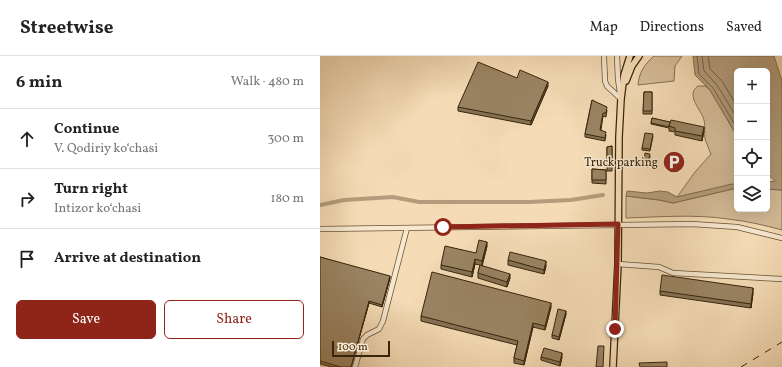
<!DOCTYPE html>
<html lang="en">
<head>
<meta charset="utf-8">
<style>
	:root { --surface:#fff; --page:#f6f6f6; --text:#222; --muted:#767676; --line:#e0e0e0; --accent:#8f2418 }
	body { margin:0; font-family:Vollkorn,serif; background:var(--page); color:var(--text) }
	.controls { position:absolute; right:12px; top:12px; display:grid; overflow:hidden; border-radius:6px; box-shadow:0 4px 16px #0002 }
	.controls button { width:36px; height:36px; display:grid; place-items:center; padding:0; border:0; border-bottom:1px solid var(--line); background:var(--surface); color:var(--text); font:20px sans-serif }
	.scale { position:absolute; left:12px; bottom:10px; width:58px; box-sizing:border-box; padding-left:4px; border:2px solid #37240a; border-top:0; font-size:11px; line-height:14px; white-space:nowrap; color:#37240a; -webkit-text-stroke:3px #f8e8d0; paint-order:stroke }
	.stop { position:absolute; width:12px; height:12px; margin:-9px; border:3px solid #8f2418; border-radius:50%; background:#fff }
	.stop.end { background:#8f2418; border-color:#fff; box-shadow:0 1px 4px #0008 }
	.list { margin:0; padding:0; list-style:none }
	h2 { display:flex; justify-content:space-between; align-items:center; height:52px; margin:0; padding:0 16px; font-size:17px }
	h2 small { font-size:13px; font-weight:400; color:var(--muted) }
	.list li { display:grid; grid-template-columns:26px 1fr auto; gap:12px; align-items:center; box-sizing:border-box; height:60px; padding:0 16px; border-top:1px solid var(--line) }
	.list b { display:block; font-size:15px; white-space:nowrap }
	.list p { margin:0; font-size:13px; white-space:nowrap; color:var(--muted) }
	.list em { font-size:13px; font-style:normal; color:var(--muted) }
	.actions { display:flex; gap:8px; padding:12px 16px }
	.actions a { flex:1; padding:9px 0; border:1px solid var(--accent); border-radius:6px; text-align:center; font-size:14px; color:var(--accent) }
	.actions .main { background:var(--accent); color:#fff }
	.icon { flex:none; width:22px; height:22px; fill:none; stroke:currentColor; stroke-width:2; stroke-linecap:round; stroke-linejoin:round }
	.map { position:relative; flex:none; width:462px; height:311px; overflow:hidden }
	header { display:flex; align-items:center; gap:24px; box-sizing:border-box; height:56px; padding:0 20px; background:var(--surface); border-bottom:1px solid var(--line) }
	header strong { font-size:19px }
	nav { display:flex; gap:22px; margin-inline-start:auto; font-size:14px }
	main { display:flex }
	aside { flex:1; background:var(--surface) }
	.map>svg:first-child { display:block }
</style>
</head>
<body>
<header>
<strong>Streetwise</strong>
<nav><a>Map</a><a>Directions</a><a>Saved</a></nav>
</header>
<main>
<aside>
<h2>6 min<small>Walk · 480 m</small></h2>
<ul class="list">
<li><svg class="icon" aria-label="ahead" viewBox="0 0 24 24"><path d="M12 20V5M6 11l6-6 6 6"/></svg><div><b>Continue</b><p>V. Qodiriy ko‘chasi</p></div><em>300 m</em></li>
<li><svg class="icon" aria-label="right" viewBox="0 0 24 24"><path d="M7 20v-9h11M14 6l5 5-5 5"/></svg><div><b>Turn right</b><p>Intizor ko‘chasi</p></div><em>180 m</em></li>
<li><svg class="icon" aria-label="arrive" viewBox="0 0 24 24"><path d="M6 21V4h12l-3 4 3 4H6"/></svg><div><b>Arrive at destination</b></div></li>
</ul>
<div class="actions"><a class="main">Save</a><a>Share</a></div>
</aside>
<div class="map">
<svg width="462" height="311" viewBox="0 0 462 311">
	<rect width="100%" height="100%" fill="#f5dcb6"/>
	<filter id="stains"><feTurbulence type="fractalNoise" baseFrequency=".005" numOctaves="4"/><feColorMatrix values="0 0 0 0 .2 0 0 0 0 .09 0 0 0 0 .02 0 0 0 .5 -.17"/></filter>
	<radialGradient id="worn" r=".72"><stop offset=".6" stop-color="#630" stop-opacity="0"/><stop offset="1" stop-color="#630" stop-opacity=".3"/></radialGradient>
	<!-- green -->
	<path fill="#d5bd99" stroke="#867052" d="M 334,0 L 362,0 L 355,10 L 354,25 L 318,29 C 319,16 325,8 334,0 Z
		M 378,30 L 385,30 L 390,34 L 417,80 L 417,128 L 357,141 L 375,116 L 391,98 C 389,94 387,88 385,83 C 384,76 386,68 383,61 C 379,52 366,38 378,30 Z
		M 417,132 L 417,153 L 447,153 L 447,133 L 462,134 L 462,174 C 444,169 426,165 408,163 C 374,158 340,161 306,162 L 306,140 L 339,144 L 353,147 Z"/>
	<!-- water -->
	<path fill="#b49d7c" stroke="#826d4e" d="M 373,0 L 454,0 L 462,25 L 462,134 L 447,133 L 447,126 L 455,125 L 447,118 L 447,15 L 417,15 L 417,80 L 390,34 L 375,19 Z
		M 412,128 L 417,128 L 417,132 L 353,147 L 339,144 L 306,140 L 307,135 L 327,137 L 340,135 L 348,136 L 357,141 Z"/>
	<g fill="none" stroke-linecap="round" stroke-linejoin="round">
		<!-- shore -->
		<path stroke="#766043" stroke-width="1" d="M 377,0 L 379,18 L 393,32 L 417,72
			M 382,0 L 384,15 L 397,29 L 417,62
			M 388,0 L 390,13 L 402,25 L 417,50"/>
		<!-- canal -->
		<path stroke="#b49d7c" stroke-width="4" d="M 0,149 L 24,144 L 73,141 L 99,146 L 209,146 L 251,144 L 283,139"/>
		<!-- minor casing -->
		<g stroke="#665235" stroke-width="6">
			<path id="minor" d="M 284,0 L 285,25 L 287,30 L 301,43
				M 297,0 L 298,23 L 300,37
				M 0,173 L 372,168 L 417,171 L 462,182
				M 298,208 L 339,211 L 353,217 L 462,223
				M 35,311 L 43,283 L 47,279 L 59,273 L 63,265 L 87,172"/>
		</g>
		<!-- major casing -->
		<g stroke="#37240a" stroke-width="8">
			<path id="major" d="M 306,25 L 312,10 L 319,0
				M 293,311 L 298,208 L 299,81 L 301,43 L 304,19 L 310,0"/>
		</g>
		<!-- minor -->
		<use href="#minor" stroke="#f8e8d0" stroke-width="4.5"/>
		<!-- major -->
		<use href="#major" stroke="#f5dcb6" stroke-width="5.5"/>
		<!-- rail -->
		<path stroke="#37240a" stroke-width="1" stroke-dasharray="7 7" stroke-linecap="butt" d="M 421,311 L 462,286"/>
	</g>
	<!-- wall -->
	<path fill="#847255" stroke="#37240a" d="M 197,22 L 228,30 L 211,69 L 138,55 L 138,51 Z
		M 324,36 L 332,36 L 332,58 L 323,58 Z
		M 272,44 L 287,54 L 286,61 L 283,60 L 281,74 L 286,79 L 285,85 L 265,81 L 265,78 Z
		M 332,62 L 384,75 L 382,85 L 355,79 L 355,76 L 349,75 L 349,72 L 331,68 Z
		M 333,80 L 330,95 L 322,94 L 322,92 Z
		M 292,90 L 292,115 L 287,115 L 287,91 Z
		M 330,100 L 328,111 L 324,110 L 324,107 Z
		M 272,113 L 286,114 L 286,128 L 272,127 Z
		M 167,190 L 162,210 L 190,222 L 187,231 L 158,222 L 158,217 L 160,209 L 155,208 L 152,221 L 121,213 L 121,209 L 156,197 Z
		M 0,201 L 70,222 L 62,251 L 49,247 L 31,311 L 12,311 L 0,308 Z
		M 188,204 L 226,210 L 224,218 L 188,209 Z
		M 340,235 L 433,237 L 431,252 L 340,239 Z
		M 231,251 L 225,274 L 213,271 L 204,309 L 194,307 L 194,302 L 197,289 L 101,265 L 101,260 Z
		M 246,258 L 239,284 L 232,282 L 232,279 Z
		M 221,301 L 242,301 L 240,310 L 221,304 Z"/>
	<!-- shaded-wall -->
	<path fill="#6c5c45" stroke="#37240a" d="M 228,26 L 228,30 L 211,69 L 211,65 Z
		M 384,71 L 384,75 L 382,85 L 382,80 Z
		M 167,186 L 167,190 L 162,210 L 162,205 Z
		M 155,203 L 155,208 L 152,221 L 152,216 Z
		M 226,205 L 226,210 L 224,218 L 224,214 Z
		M 190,218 L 190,222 L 187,231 L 187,226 Z
		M 70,220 L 70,222 L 62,251 L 62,249 Z
		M 433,232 L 433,237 L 431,252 L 431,248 Z
		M 49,245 L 49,247 L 31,311 Z
		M 231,247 L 231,251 L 225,274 L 225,270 Z
		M 246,255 L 246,258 L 239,284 L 239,281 Z
		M 213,267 L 213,271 L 204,309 L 204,305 Z
		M 242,297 L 242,301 L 240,310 L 240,306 Z"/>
	<!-- building -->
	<path fill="#9a8463" stroke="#37240a" d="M 158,6 L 197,22 L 200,14 L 228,26 L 211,65 L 138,51 Z
		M 324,36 L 332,36 L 332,55 L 323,55 Z
		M 272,44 L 287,51 L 286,57 L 283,57 L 280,74 L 286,76 L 285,82 L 265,78 Z
		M 332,62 L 350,66 L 349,70 L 350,71 L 331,67 Z
		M 351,64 L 384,71 L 382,80 L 355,75 L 355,72 L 349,70 Z
		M 325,77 L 333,78 L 330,93 L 322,92 Z
		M 292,90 L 292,111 L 287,111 L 287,91 Z
		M 325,97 L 330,98 L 328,108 L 324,107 Z
		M 272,113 L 286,114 L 286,124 L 272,124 Z
		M 159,184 L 167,186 L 162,205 L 155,203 L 152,216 L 121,209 L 125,190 L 156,197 Z
		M 190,196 L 226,205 L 224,214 L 188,204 Z
		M 0,201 L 70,220 L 62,249 L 49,245 L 31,311 L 21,311 L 0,305 Z
		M 160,209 L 190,218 L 187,226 L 158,217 Z
		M 112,216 L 231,247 L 225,270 L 213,267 L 204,305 L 194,302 L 198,285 L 101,260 Z
		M 342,219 L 433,232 L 431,248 L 340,235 Z
		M 238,253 L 246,255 L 239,281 L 232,279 Z
		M 278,290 L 284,290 L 283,311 L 276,311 Z
		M 224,292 L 242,297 L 240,306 L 221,301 Z
		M 347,306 L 347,311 L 320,311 L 319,307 Z"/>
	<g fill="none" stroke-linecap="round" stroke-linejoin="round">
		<!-- route -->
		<path stroke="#8f2418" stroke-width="5" d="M 123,171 L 298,168 L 295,273"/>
	</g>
	<!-- icons -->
	<defs>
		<g id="parking-disc" transform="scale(1.15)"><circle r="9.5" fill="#8f2418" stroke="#f8e8d0"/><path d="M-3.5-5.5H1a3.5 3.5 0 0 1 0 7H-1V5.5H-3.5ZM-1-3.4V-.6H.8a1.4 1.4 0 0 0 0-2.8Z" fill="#fff"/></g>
	</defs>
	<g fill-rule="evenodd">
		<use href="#parking-disc" x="354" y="106"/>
	</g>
	<g text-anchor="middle" stroke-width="3" stroke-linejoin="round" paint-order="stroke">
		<!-- poi labels -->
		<g font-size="12" fill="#37240a" stroke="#f8e8d0" text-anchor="end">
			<text x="338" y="110">Truck parking</text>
		</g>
	</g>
	<rect width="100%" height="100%" filter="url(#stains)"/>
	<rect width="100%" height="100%" fill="url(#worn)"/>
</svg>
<div class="controls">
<button>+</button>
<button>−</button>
<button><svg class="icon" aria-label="locate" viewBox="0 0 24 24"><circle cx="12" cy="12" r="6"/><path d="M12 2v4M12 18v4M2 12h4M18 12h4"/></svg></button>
<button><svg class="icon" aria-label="layers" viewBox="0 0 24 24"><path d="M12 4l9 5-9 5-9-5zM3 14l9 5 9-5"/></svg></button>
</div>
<div class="scale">100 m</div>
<div class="stop" style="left:123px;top:171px"></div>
<div class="stop end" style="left:295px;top:273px"></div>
</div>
</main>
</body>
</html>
